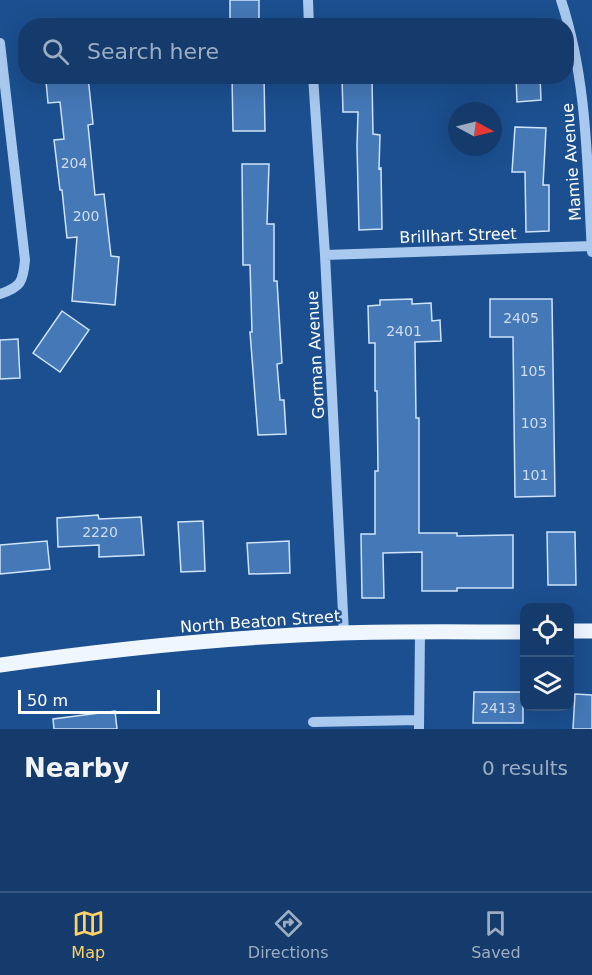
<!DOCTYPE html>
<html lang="en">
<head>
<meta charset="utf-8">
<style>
	:root { --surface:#143b6b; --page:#214673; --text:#f1f3f6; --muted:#9dadc1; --line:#33557e; --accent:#ffd166 }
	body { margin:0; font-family:"DejaVu Sans",sans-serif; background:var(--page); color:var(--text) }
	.controls { position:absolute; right:18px; bottom:18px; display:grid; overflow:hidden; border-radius:12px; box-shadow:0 6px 24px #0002 }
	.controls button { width:54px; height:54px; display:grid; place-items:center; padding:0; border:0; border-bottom:2px solid var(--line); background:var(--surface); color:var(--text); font:30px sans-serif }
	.compass { position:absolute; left:448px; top:102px; width:54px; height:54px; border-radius:50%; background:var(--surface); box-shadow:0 6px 24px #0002; rotate:97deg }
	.scale { position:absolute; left:18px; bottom:15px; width:142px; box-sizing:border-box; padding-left:6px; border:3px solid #fff; border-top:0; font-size:16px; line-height:21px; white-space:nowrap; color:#fff; -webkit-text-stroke:4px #1b4f8f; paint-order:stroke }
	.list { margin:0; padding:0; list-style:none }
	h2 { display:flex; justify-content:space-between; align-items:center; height:78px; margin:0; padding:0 24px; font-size:26px }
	h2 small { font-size:20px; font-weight:400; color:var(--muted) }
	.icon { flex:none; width:33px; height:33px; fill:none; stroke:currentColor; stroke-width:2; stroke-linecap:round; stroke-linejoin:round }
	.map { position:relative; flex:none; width:592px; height:729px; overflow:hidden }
	.search { position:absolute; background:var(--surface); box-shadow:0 6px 24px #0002; left:18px; right:18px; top:18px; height:66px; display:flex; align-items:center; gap:15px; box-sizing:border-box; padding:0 21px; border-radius:24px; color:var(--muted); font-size:22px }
	.sheet { height:162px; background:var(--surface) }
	nav { display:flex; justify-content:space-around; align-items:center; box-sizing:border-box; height:84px; border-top:2px solid var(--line); background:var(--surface); font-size:16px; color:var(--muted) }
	nav a { display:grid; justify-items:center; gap:3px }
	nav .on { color:var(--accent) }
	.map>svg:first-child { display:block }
</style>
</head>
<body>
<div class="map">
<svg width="592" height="729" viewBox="0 0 592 729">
	<rect width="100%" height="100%" fill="#1b4f8f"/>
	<!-- building -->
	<path fill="#4478b7" stroke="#cfe3fa" stroke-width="1.5" d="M 230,0 L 259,0 L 259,26 L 230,26 Z
		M 232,76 L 264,76 L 265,131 L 233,131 Z
		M 516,76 L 540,76 L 541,100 L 517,102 Z
		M 88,77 L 93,124 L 88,125 L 95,195 L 104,194 L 111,256 L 119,257 L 115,305 L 72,301 L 77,237 L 67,238 L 62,190 L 60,190 L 54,140 L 64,139 L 60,102 L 48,103 L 46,81 Z
		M 342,78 L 372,78 L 373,134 L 380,135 L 379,169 L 381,168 L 382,229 L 359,230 L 357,146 L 358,112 L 343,112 Z
		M 515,127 L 546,128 L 543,185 L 549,185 L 549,231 L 526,232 L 525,172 L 512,172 Z
		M 242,164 L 269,164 L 267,224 L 274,224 L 274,281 L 277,281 L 282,363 L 277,364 L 280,400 L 284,400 L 286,434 L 258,435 L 250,332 L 252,332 L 250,265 L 243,265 Z
		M 412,299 L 412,304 L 431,303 L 432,321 L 440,320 L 441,341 L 415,342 L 416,418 L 419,418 L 419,533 L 457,533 L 457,536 L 513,535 L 513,588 L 457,588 L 457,591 L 422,591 L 422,552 L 383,553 L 384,598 L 362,598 L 361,534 L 375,534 L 375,471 L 378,471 L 377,391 L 375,391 L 375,343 L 369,343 L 368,306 L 380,305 L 380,300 Z
		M 490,299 L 552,299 L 555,496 L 515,497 L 513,337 L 490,337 Z
		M 62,311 L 89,330 L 60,372 L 33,353 Z
		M 18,339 L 20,378 L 0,379 L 0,340 Z
		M 98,515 L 99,519 L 141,517 L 144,555 L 99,557 L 99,545 L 58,547 L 57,518 Z
		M 203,521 L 205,571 L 181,572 L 178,522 Z
		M 547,532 L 575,532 L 576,585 L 548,585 Z
		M 47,541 L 50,569 L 0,574 L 0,545 Z
		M 289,541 L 290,573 L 249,574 L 247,543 Z
		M 474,692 L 523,692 L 523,723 L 473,723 Z
		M 575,694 L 592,695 L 592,729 L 573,729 Z
		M 115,711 L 117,729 L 54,729 L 53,719 Z"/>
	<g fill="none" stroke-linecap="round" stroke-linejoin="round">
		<!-- minor -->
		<path stroke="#a9c9ee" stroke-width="10" d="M 308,0 L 309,26
			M 561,0 C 588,82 587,167 592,252
			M 0,43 L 25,260 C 23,282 21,287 0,294
			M 313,76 L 325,255 L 344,633
			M 325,255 L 592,246
			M 313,722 L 419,720
			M 419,729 L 420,632"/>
		<!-- major -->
		<path stroke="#f0f6ff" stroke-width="15" d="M 570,631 L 592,631
			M 0,665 C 113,649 227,637 341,633 C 402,631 464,632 524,632"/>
	</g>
	<g text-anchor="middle" stroke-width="4.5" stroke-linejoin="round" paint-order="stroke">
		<!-- number labels -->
		<g font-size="14" fill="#d0dded">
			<text x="74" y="168">204</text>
			<text x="86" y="221">200</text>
			<text x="521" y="323">2405</text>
			<text x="404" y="336">2401</text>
			<text x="533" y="376">105</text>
			<text x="534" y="428">103</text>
			<text x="535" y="480">101</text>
			<text x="100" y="537">2220</text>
			<text x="498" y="713">2413</text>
		</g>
		<!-- street labels -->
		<g font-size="16" fill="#fff" stroke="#1b4f8f">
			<text transform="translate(571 162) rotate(-94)" y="6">Mamie Avenue</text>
			<text transform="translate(458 235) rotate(-2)" y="6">Brillhart Street</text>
			<text transform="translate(315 355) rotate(-93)" y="6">Gorman Avenue</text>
			<text transform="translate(260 621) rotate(-4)" y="6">North Beaton Street</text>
		</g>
	</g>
</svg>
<div class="controls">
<button><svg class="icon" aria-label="locate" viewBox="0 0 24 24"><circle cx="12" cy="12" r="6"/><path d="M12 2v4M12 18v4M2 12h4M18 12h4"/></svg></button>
<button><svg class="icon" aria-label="layers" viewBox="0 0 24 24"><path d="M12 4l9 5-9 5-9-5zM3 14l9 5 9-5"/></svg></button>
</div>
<svg class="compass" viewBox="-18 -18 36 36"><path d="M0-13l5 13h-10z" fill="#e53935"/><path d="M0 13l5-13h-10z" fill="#9dadc1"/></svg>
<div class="scale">50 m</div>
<div class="search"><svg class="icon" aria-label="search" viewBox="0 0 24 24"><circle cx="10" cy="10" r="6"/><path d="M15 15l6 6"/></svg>Search here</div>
</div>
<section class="sheet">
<h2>Nearby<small>0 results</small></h2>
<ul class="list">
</ul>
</section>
<nav>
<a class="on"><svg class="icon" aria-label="map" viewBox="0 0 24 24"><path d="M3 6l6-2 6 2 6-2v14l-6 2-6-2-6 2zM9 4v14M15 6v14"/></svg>Map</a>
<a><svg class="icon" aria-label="directions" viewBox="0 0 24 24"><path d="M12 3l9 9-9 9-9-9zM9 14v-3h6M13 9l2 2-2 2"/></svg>Directions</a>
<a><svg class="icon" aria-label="saved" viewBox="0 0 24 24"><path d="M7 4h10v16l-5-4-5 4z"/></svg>Saved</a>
</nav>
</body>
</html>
